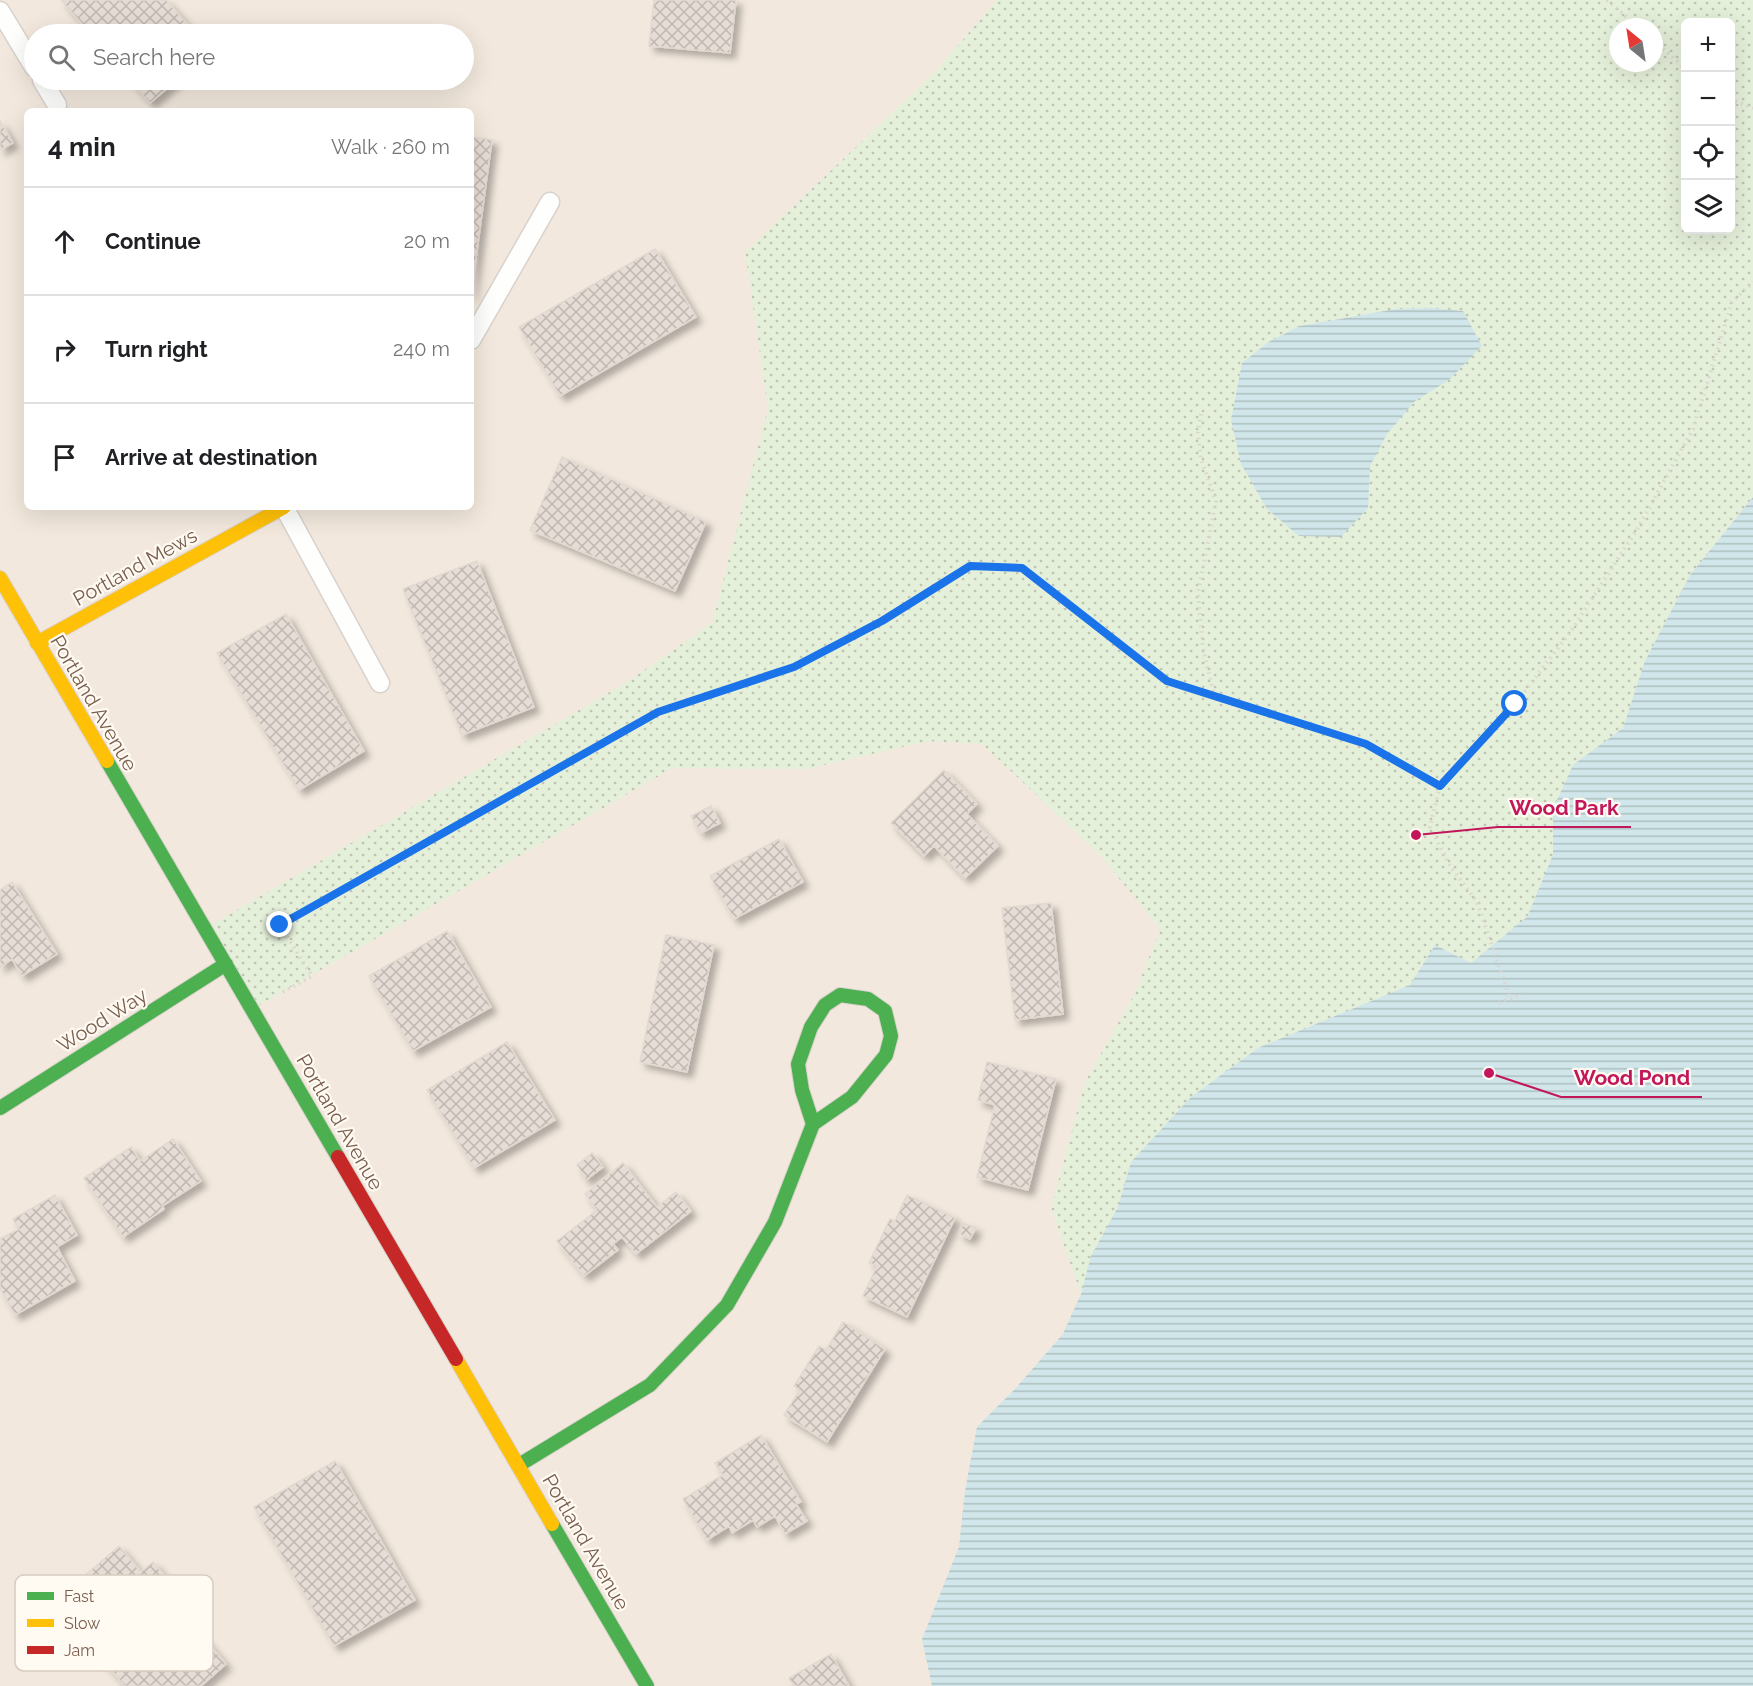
<!DOCTYPE html>
<html lang="en">
<head>
<meta charset="utf-8">
<style>
	:root { --surface:#fff; --page:#f2f2f2; --text:#202124; --muted:#757577; --line:#e0e0e0 }
	body { margin:0; font-family:Raleway,sans-serif; background:var(--page); color:var(--text) }
	.controls { position:absolute; right:18px; top:18px; display:grid; overflow:hidden; border-radius:9px; box-shadow:0 6px 24px #0002 }
	.controls button { width:54px; height:54px; display:grid; place-items:center; padding:0; border:0; border-bottom:2px solid var(--line); background:var(--surface); color:var(--text); font:30px sans-serif }
	.compass { position:absolute; left:1609px; top:18px; width:54px; height:54px; border-radius:50%; background:var(--surface); box-shadow:0 6px 24px #0002; rotate:330deg }
	.stop { position:absolute; width:18px; height:18px; margin:-14px; border:4px solid #1a73e8; border-radius:50%; background:#fff }
	.stop.end { background:#1a73e8; border-color:#fff; box-shadow:0 2px 6px #0008 }
	.list { margin:0; padding:0; list-style:none }
	h2 { display:flex; justify-content:space-between; align-items:center; height:78px; margin:0; padding:0 24px; font-size:26px }
	h2 small { font-size:20px; font-weight:400; color:var(--muted) }
	.list li { display:grid; grid-template-columns:39px 1fr auto; gap:18px; align-items:center; box-sizing:border-box; height:108px; padding:0 24px; border-top:2px solid var(--line) }
	.list b { display:block; font-size:22px; white-space:nowrap }
	.list em { font-size:20px; font-style:normal; color:var(--muted) }
	.icon { flex:none; width:33px; height:33px; fill:none; stroke:currentColor; stroke-width:2; stroke-linecap:round; stroke-linejoin:round }
	.map { position:relative; flex:none; width:1753px; height:1686px; overflow:hidden }
	.search { position:absolute; background:var(--surface); box-shadow:0 6px 24px #0002; left:24px; top:24px; width:450px; height:66px; display:flex; align-items:center; gap:15px; box-sizing:border-box; padding:0 21px; border-radius:33px; color:var(--muted); font-size:22px }
	.panel { position:absolute; background:var(--surface); box-shadow:0 6px 24px #0002; left:24px; top:108px; width:450px; height:402px; border-radius:9px }
	.map>svg:first-child { display:block }
</style>
</head>
<body>
<div class="map">
<svg width="1753" height="1686" viewBox="0 0 1753 1686">
	<defs>
		<pattern id="park-dots" width="8" height="8" patternUnits="userSpaceOnUse" patternTransform="scale(1.5)"><rect width="8" height="8" fill="#e5f0da"/><path d="M2 2h.1M6 6h.1" fill="none" stroke="#bec6b3" stroke-width="1.8" stroke-linecap="round"/></pattern>
		<pattern id="water-rules" width="6" height="5" patternUnits="userSpaceOnUse" patternTransform="scale(1.5)"><rect width="6" height="5" fill="#d0e6ea"/><path d="M0 2.5h6" fill="none" stroke="#aebec0"/></pattern>
		<pattern id="building-cross-hatch" width="8" height="8" patternUnits="userSpaceOnUse" patternTransform="scale(1.5)"><rect width="8" height="8" fill="#e6ded6"/><path d="M0 0l8 8M0 8l8-8" fill="none" stroke="#bfb7b0"/></pattern>
		<filter id="shadow"><feDropShadow dx="5.5" dy="5.5" stdDeviation="3" flood-color="#0004"/></filter>
	</defs>
	<rect width="100%" height="100%" fill="#f9f5ef"/>
	<!-- residential -->
	<path fill="#f2e8dd" fill-rule="evenodd" d="M 0,0 L 1753,0 L 1753,1686 L 0,1686 ZM 1686,22 L 1730,22 L 1730,230 L 1686,230 ZM 1618,27 L 1654,27 L 1654,63 L 1618,63 ZM 34,34 L 464,34 L 464,80 L 34,80 ZM 27,111 L 471,111 L 471,507 L 27,507 Z"/>
	<!-- park -->
	<path fill="url(#park-dots)" fill-rule="evenodd" d="M 997,0 L 1753,0 L 1753,1686 L 932,1686 L 922,1639 L 959,1547 L 965,1491 L 977,1427 L 1015,1389 L 1063,1334 L 1081,1294 L 1051,1208 L 1085,1082 L 1135,993 L 1160,929 L 1100,855 L 982,744 L 929,741 L 806,769 L 673,768 L 251,1010 L 204,929 L 627,682 L 712,623 L 768,408 L 745,252 L 934,73 ZM 1686,22 L 1730,22 L 1730,230 L 1686,230 ZM 1618,27 L 1654,27 L 1654,63 L 1618,63 Z"/>
	<!-- water -->
	<path fill="url(#water-rules)" d="M 1431,308 L 1463,311 L 1482,346 L 1449,380 L 1415,401 L 1387,434 L 1370,466 L 1368,508 L 1341,537 L 1299,536 L 1267,509 L 1241,464 L 1231,420 L 1242,363 L 1270,341 L 1300,326 L 1396,309 Z
		M 1753,497 L 1753,1686 L 932,1686 L 922,1639 L 959,1547 L 965,1491 L 977,1427 L 1015,1389 L 1063,1334 L 1081,1294 L 1091,1256 L 1118,1207 L 1131,1162 L 1191,1097 L 1258,1048 L 1410,985 L 1435,945 L 1471,963 L 1527,917 L 1553,855 L 1553,809 L 1573,765 L 1623,728 L 1645,661 L 1690,575 Z"/>
	<!-- building -->
	<path fill="url(#building-cross-hatch)" stroke="#e2d9d1" stroke-width="1.5" filter="url(#shadow)" d="M 61,0 L 166,0 L 196,34 L 91,34 Z
		M 654,0 L 736,0 L 730,53 L 649,46 Z
		M 130,80 L 177,80 L 150,103 Z
		M 0,121 L 13,143 L 0,150 Z
		M 471,137 L 492,140 L 471,295 Z
		M 655,249 L 696,317 L 560,396 L 519,327 Z
		M 562,457 L 706,522 L 675,591 L 530,530 Z
		M 477,561 L 534,707 L 462,735 L 403,589 Z
		M 286,614 L 364,751 L 299,790 L 217,653 Z
		M 944,770 L 977,804 L 967,814 L 998,846 L 965,878 L 934,846 L 924,856 L 891,823 Z
		M 711,806 L 720,823 L 701,833 L 691,816 Z
		M 779,839 L 803,882 L 734,919 L 710,876 Z
		M 12,882 L 57,954 L 22,976 L 12,959 L 0,967 L 0,890 Z
		M 1051,903 L 1063,1014 L 1015,1020 L 1002,908 Z
		M 447,931 L 491,1007 L 413,1051 L 369,976 Z
		M 666,935 L 714,945 L 687,1072 L 640,1062 Z
		M 507,1042 L 555,1120 L 474,1168 L 427,1090 Z
		M 987,1062 L 1056,1079 L 1028,1190 L 977,1177 L 995,1105 L 978,1100 Z
		M 173,1139 L 201,1181 L 162,1206 L 164,1209 L 123,1237 L 84,1178 L 131,1147 L 140,1161 Z
		M 592,1153 L 603,1167 L 586,1180 L 577,1165 Z
		M 623,1163 L 657,1207 L 676,1192 L 691,1211 L 636,1254 L 622,1237 L 613,1244 L 618,1250 L 584,1276 L 557,1241 L 597,1210 L 585,1194 Z
		M 55,1195 L 77,1235 L 57,1247 L 75,1281 L 15,1315 L 0,1288 L 0,1239 L 19,1229 L 13,1219 Z
		M 907,1195 L 955,1218 L 907,1317 L 863,1296 L 877,1266 L 869,1263 L 890,1219 L 895,1221 Z
		M 963,1223 L 976,1228 L 970,1239 L 959,1234 Z
		M 843,1322 L 885,1349 L 827,1442 L 784,1415 L 800,1390 L 794,1386 L 819,1346 L 826,1350 Z
		M 761,1435 L 801,1502 L 796,1504 L 807,1521 L 785,1534 L 775,1516 L 757,1527 L 753,1520 L 732,1533 L 729,1526 L 707,1540 L 683,1499 L 723,1475 L 715,1463 Z
		M 335,1461 L 415,1600 L 334,1646 L 254,1507 Z
		M 119,1546 L 141,1572 L 153,1562 L 199,1616 L 191,1623 L 226,1664 L 201,1686 L 125,1686 L 53,1603 Z
		M 831,1654 L 849,1686 L 794,1686 L 789,1678 Z"/>
	<g fill="none" stroke-linecap="round" stroke-linejoin="round">
		<!-- lane casing -->
		<g stroke="#d8d2cd" stroke-width="21">
			<path id="lane" d="M 0,11 L 34,67
				M 42,80 L 57,105
				M 471,340 L 550,202
				M 284,507 L 380,683"/>
		</g>
		<!-- fast casing -->
		<g stroke="#d9d2cb" stroke-width="16">
			<path id="fast" d="M 107,761 L 338,1157
				M 0,1108 L 226,964
				M 519,1465 L 650,1385 L 727,1305 L 775,1222 L 813,1124 L 852,1097 L 886,1055 L 891,1036 L 885,1011 L 868,999 L 840,995 L 825,1005 L 811,1027 L 798,1064 L 802,1090 L 813,1124
				M 552,1524 L 647,1686"/>
		</g>
		<!-- slow casing -->
		<g stroke="#d9d2cb" stroke-width="16">
			<path id="slow" d="M 0,578 L 107,761
				M 37,643 L 284,507
				M 456,1359 L 552,1524"/>
		</g>
		<!-- jam casing -->
		<g stroke="#d9d2cb" stroke-width="16">
			<path id="jam" d="M 338,1157 L 456,1359"/>
		</g>
		<!-- path -->
		<path stroke="#dbd5d0" stroke-width="4" stroke-dasharray="1.5 4.5" stroke-linecap="butt" d="M 1607,0 L 1638,27
			M 1654,41 L 1686,69
			M 1730,99 L 1753,108
			M 1201,414 L 1198,433 L 1201,459 L 1216,501 L 1198,593 L 1203,648 L 1214,695
			M 1440,786 L 1430,827 L 1449,864 L 1477,902 L 1510,999
			M 283,992 L 312,976 L 280,925 L 658,712 L 794,667 L 882,621 L 970,566 L 1022,568 L 1167,681 L 1366,744 L 1440,786 L 1515,704 L 1571,631 L 1638,528 L 1693,429 L 1732,302 L 1753,282
			M 1499,1003 L 1522,994"/>
		<!-- lane -->
		<use href="#lane" stroke="#fefefd" stroke-width="18"/>
		<!-- fast -->
		<use href="#fast" stroke="#4caf50" stroke-width="14"/>
		<!-- slow -->
		<use href="#slow" stroke="#ffc107" stroke-width="14"/>
		<!-- jam -->
		<use href="#jam" stroke="#c62828" stroke-width="14"/>
	</g>
	<g fill="none" stroke-linecap="round" stroke-linejoin="round">
		<!-- route -->
		<path stroke="#1a73e8" stroke-width="8" d="M 280,925 L 658,712 L 794,667 L 882,621 L 970,566 L 1022,568 L 1167,681 L 1366,744 L 1440,786 L 1515,704"/>
	</g>
	<g text-anchor="middle" stroke-width="4.5" stroke-linejoin="round" paint-order="stroke">
		<!-- street labels -->
		<g font-size="20" fill="#795e4d" stroke="#fffaf2">
			<text transform="translate(135 567) rotate(-29)" y="7">Portland Mews</text>
			<text transform="translate(94 703) rotate(60)" y="7">Portland Avenue</text>
			<text transform="translate(102 1020) rotate(-32)" y="7">Wood Way</text>
			<text transform="translate(340 1122) rotate(60)" y="7">Portland Avenue</text>
			<text transform="translate(586 1542) rotate(60)" y="7">Portland Avenue</text>
		</g>
	</g>
	<!-- legend -->
	<rect x="15" y="1575" width="198" height="96" rx="9" fill="#fffaf2" stroke="#d7cbc0" stroke-width="1.5"/>
	<rect x="27" y="1592" width="27" height="8" fill="#4caf50"/>
	<rect x="27" y="1619" width="27" height="8" fill="#ffc107"/>
	<rect x="27" y="1646" width="27" height="8" fill="#c62828"/>
	<g font-size="16" fill="#795e4d">
		<text x="64" y="1602">Fast</text>
		<text x="64" y="1629">Slow</text>
		<text x="64" y="1656">Jam</text>
	</g>
	<!-- callouts -->
	<path fill="none" stroke="#c2185b" stroke-width="2" d="M1416 835L1498 827H1631M1489 1073L1561 1097H1702"/>
	<g fill="#c2185b" stroke="#fffaf2" stroke-width="2">
		<circle cx="1416" cy="835" r="6"/>
		<circle cx="1489" cy="1073" r="6"/>
	</g>
	<g font-size="21" text-anchor="middle" font-weight="bold" fill="#c2185b" stroke="#fffaf2" stroke-width="4.5" stroke-linejoin="round" paint-order="stroke">
		<text x="1564" y="815">Wood Park</text>
		<text x="1632" y="1085">Wood Pond</text>
	</g>
</svg>
<div class="controls">
<button>+</button>
<button>−</button>
<button><svg class="icon" aria-label="locate" viewBox="0 0 24 24"><circle cx="12" cy="12" r="6"/><path d="M12 2v4M12 18v4M2 12h4M18 12h4"/></svg></button>
<button><svg class="icon" aria-label="layers" viewBox="0 0 24 24"><path d="M12 4l9 5-9 5-9-5zM3 14l9 5 9-5"/></svg></button>
</div>
<svg class="compass" viewBox="-18 -18 36 36"><path d="M0-13l5 13h-10z" fill="#e53935"/><path d="M0 13l5-13h-10z" fill="#757577"/></svg>
<div class="stop" style="left:1515px;top:704px"></div>
<div class="stop end" style="left:280px;top:925px"></div>
<div class="search"><svg class="icon" aria-label="search" viewBox="0 0 24 24"><circle cx="10" cy="10" r="6"/><path d="M15 15l6 6"/></svg>Search here</div>
<section class="panel">
<h2>4 min<small>Walk · 260 m</small></h2>
<ul class="list">
<li><svg class="icon" aria-label="ahead" viewBox="0 0 24 24"><path d="M12 20V5M6 11l6-6 6 6"/></svg><div><b>Continue</b></div><em>20 m</em></li>
<li><svg class="icon" aria-label="right" viewBox="0 0 24 24"><path d="M7 20v-9h11M14 6l5 5-5 5"/></svg><div><b>Turn right</b></div><em>240 m</em></li>
<li><svg class="icon" aria-label="arrive" viewBox="0 0 24 24"><path d="M6 21V4h12l-3 4 3 4H6"/></svg><div><b>Arrive at destination</b></div></li>
</ul>
</section>
</div>
</body>
</html>
